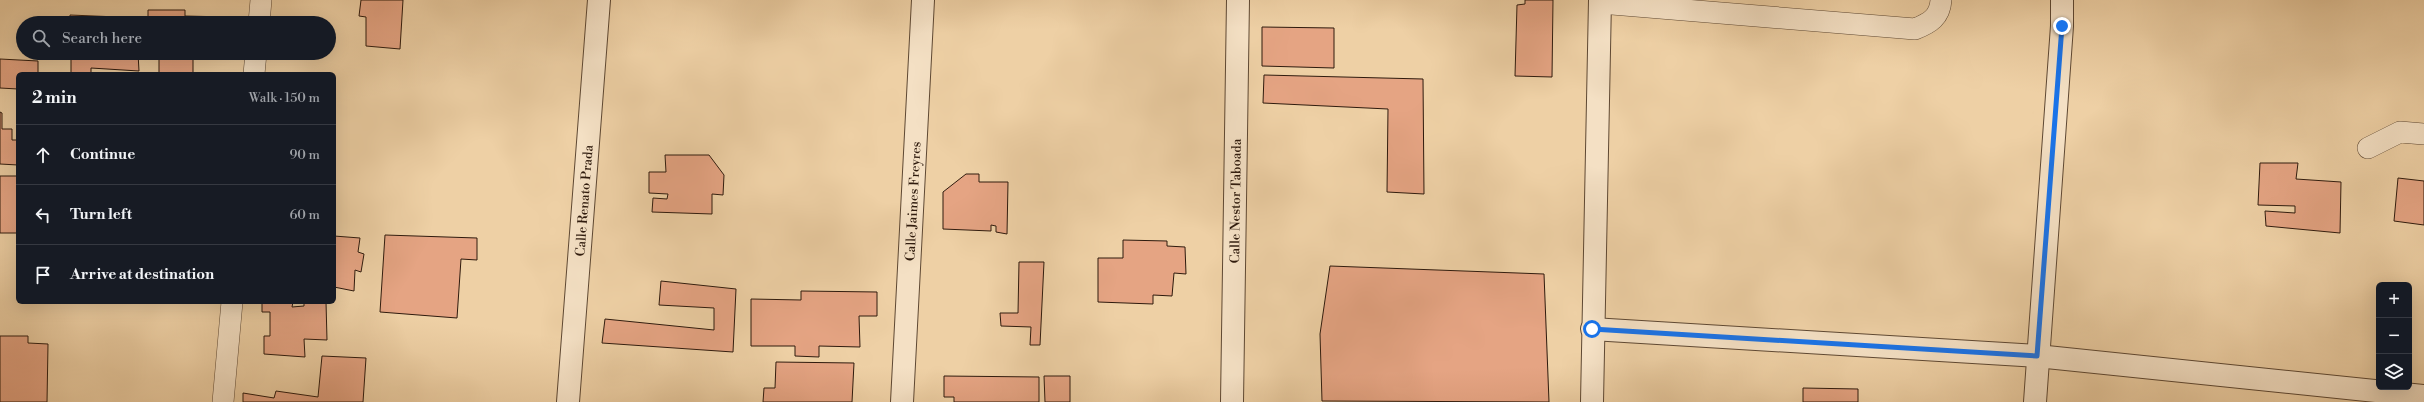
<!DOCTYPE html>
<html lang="en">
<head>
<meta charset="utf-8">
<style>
	:root { --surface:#171b24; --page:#20242c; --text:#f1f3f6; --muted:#9ea1a6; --line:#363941 }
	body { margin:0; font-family:"Libre Bodoni",serif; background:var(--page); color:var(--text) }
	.controls { position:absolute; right:12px; bottom:12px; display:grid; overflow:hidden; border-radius:6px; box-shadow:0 4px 16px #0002 }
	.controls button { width:36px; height:36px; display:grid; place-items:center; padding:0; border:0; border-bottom:1px solid var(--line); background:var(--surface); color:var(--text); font:20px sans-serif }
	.stop { position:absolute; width:12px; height:12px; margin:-9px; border:3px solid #1a73e8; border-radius:50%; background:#fff }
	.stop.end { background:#1a73e8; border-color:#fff; box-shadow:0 1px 4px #0008 }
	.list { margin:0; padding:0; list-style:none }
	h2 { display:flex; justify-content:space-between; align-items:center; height:52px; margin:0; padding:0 16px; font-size:17px }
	h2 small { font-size:13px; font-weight:400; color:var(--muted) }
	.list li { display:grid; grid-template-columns:26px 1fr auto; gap:12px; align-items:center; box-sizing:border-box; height:60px; padding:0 16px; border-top:1px solid var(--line) }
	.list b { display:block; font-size:15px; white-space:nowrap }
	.list em { font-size:13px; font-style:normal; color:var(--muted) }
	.icon { flex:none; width:22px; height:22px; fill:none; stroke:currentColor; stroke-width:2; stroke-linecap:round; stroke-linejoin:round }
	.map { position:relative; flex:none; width:2424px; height:402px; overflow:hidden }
	.search { position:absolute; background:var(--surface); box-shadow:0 4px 16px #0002; left:16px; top:16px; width:320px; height:44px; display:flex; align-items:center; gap:10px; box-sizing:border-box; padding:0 14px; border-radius:22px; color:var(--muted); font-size:15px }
	.panel { position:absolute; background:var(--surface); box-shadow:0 4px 16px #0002; left:16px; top:72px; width:320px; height:232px; border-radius:6px }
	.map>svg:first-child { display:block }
</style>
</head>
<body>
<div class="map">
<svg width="2424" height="402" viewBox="0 0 2424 402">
	<rect width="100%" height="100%" fill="#eed0a5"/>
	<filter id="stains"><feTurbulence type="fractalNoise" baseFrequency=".005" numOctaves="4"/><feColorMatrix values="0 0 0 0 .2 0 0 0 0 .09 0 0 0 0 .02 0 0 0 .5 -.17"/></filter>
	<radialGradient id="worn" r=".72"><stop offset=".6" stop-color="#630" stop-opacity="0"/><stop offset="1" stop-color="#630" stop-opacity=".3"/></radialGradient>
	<!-- building -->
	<path fill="#e5a483" stroke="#2e1a0d" d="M 361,0 L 403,0 L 400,49 L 366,46 L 366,17 L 359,16 Z
		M 1525,0 L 1553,0 L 1552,77 L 1515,76 L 1517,5 L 1525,4 Z
		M 148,10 L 185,10 L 185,16 L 227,17 L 227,23 L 148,23 Z
		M 70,15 L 142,18 L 142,23 L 70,23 Z
		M 1262,27 L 1334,28 L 1334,68 L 1262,66 Z
		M 71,53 L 138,53 L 139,71 L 91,68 L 91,74 L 71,74 Z
		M 159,53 L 193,53 L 193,74 L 142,74 L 159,73 Z
		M 0,59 L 38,61 L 38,74 L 18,74 L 18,89 L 0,88 Z
		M 1264,75 L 1423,79 L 1424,194 L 1387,192 L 1388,109 L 1263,103 Z
		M 0,112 L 2,113 L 2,129 L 12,129 L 12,140 L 18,140 L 18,165 L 0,164 Z
		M 665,155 L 709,155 L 724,175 L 723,195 L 712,194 L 712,214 L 652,212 L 653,198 L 667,199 L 668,194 L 649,193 L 649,172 L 666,172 Z
		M 2260,163 L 2298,163 L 2296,179 L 2341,182 L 2340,233 L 2266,226 L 2265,211 L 2295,213 L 2295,206 L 2258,205 Z
		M 966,174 L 979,174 L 979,182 L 1008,182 L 1007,234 L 996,232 L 996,226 L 991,225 L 991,231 L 943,229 L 943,192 Z
		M 0,176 L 18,176 L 18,233 L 0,233 Z
		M 2398,178 L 2424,181 L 2424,225 L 2394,221 Z
		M 385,235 L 477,238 L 477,260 L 461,259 L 457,318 L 380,312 Z
		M 334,236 L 360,238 L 358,252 L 364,254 L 361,272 L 355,270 L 354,291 L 334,287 Z
		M 1123,240 L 1167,241 L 1167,246 L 1185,247 L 1186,274 L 1174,273 L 1172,296 L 1153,295 L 1153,304 L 1098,302 L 1098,258 L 1123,258 Z
		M 1019,262 L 1044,262 L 1040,345 L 1030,345 L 1031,327 L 1001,326 L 1000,313 L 1018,313 Z
		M 1330,266 L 1544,274 L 1549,402 L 1322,401 L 1320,334 Z
		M 661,281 L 736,289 L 733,352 L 602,343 L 605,319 L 714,330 L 714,308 L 659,305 Z
		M 801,291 L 877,292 L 877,316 L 859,316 L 860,347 L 819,346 L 819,357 L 795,356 L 795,346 L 751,346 L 751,299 L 801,300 Z
		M 262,302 L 293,302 L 292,307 L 304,306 L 304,302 L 326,302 L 327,340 L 304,339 L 305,357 L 264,354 L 264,336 L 270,336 L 270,312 L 262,312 Z
		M 0,336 L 28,336 L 28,343 L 48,344 L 47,402 L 0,402 Z
		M 322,356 L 366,358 L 363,402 L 243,402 L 243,393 L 274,398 L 276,391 L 318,397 Z
		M 776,362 L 854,363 L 852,402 L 763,402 L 764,388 L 775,388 Z
		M 944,376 L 1039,377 L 1039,402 L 954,402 L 954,397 L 944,397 Z
		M 1044,376 L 1070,376 L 1070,402 L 1045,402 Z
		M 1803,388 L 1858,389 L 1858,402 L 1803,402 Z"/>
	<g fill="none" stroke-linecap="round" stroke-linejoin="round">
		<!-- service casing -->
		<g stroke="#5e4833" stroke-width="22">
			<path id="service" d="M 1600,3 L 1915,29 C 1930,23 1940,17 1941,0
				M 259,23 L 261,0
				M 254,74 L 256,53
				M 2368,148 L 2400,132 L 2424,134
				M 223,402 L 232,302"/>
		</g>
		<!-- minor casing -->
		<g stroke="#5e4833" stroke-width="24">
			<g id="minor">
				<path d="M 1592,329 L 2037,356 L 2424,396"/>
				<path id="s1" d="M 568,402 L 599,0"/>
				<path id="s2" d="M 902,402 L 923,0"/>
				<path id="s3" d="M 1232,402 L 1238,0"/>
				<path d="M 1592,402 L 1600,0"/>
				<path d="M 2035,402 L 2062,26 L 2062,0"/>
			</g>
		</g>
		<!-- service -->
		<use href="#service" stroke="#f4e0c4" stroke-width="21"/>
		<!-- minor -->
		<use href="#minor" stroke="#f4e0c4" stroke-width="22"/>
	</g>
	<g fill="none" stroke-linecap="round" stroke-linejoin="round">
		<!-- route -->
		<path stroke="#1a73e8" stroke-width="5" d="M 1592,329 L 2037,356 L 2062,26"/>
	</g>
	<g text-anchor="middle" stroke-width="3" stroke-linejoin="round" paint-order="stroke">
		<!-- street labels -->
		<g font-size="13" fill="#2e1a0d" stroke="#f4e0c4">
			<text dy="5" stroke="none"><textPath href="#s1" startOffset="202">Calle Renato Prada</textPath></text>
			<text dy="5" stroke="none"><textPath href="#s2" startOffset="201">Calle Jaimes Freyres</textPath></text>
			<text dy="5" stroke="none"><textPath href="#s3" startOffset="201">Calle Nestor Taboada</textPath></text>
		</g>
	</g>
	<rect width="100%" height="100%" filter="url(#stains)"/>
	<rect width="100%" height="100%" fill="url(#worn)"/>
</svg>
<div class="controls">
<button>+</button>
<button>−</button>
<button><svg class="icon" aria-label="layers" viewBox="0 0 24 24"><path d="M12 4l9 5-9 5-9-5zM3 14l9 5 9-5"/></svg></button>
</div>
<div class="stop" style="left:1592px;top:329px"></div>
<div class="stop end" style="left:2062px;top:26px"></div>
<div class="search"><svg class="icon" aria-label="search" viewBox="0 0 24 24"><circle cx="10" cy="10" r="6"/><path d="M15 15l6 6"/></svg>Search here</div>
<section class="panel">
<h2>2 min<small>Walk · 150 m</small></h2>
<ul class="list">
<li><svg class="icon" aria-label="ahead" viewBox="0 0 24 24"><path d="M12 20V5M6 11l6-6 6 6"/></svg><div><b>Continue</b></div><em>90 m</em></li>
<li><svg class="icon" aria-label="left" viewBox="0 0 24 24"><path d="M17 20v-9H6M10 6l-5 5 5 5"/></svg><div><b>Turn left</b></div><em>60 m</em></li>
<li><svg class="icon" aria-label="arrive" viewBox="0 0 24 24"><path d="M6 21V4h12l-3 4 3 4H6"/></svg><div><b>Arrive at destination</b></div></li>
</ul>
</section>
</div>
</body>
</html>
